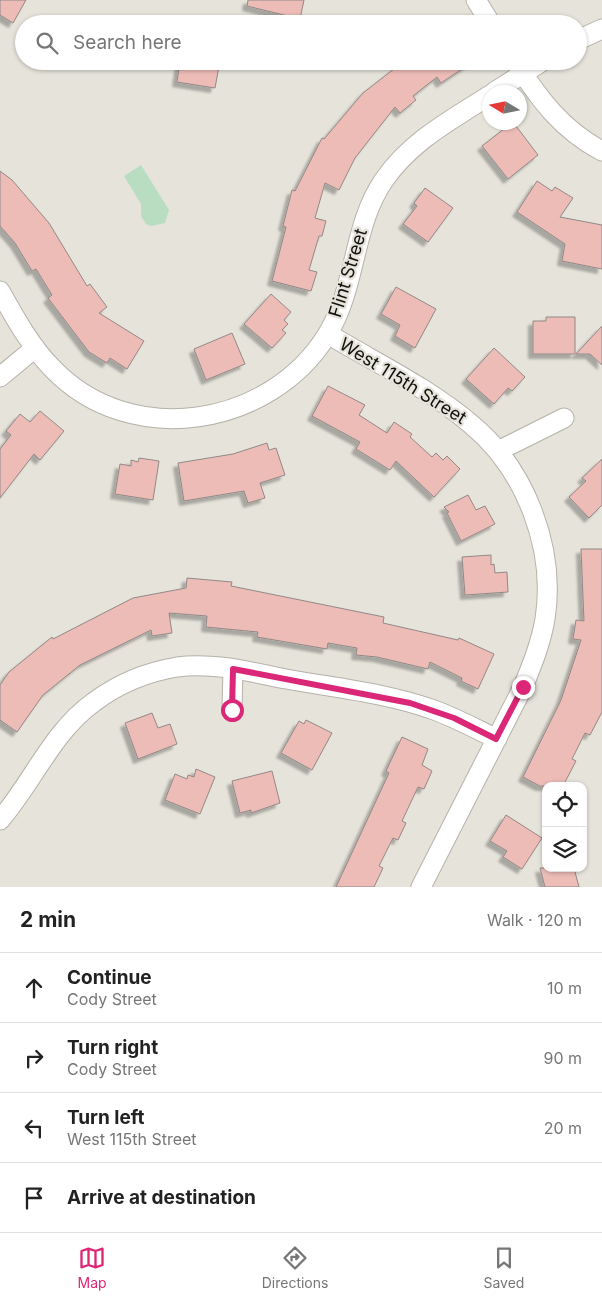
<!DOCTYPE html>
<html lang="en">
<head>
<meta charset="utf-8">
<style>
	:root { --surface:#fff; --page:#f2f2f2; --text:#222; --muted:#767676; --line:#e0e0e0; --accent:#db2777 }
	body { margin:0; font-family:Inter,sans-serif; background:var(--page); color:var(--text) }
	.controls { position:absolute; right:15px; bottom:15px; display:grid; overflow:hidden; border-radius:10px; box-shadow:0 1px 4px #0004 }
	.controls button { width:45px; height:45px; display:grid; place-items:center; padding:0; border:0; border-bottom:1px solid var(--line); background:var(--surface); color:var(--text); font:25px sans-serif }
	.compass { position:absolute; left:482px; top:85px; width:45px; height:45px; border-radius:50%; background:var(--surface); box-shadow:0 1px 4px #0004; rotate:280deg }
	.stop { position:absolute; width:15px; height:15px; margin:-11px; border:4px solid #db2777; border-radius:50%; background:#fff }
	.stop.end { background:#db2777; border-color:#fff; box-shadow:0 1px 5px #0008 }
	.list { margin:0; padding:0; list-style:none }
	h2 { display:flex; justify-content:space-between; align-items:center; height:65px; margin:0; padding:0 20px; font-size:21px }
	h2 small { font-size:16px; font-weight:400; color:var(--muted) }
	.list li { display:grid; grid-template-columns:32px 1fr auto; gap:15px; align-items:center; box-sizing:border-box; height:70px; padding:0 20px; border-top:1px solid var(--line) }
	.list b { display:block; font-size:19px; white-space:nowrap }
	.list p { margin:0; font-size:16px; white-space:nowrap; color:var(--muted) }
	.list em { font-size:16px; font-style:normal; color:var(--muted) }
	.icon { flex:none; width:28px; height:28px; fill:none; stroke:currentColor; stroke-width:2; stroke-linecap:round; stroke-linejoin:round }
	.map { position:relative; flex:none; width:602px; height:887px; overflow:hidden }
	.search { position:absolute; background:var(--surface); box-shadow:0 1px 4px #0004; left:15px; right:15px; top:15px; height:55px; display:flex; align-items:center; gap:12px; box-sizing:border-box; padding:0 18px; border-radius:28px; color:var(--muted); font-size:19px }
	.sheet { height:345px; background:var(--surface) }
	nav { display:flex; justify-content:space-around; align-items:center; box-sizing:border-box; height:70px; border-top:1px solid var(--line); background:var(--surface); font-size:14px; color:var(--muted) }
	nav a { display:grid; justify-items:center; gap:2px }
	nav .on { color:var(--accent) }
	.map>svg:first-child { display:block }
</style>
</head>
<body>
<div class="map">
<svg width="602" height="887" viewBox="0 0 602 887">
	<defs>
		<filter id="shadow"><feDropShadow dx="-4.5" dy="4.5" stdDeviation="1" flood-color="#0004"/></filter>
	</defs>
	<rect width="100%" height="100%" fill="#e5e3da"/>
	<!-- green -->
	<path fill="#b9ddc1" d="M 141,165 L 169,210 L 165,223 L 151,226 L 146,224 L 141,216 L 141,204 L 124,176 Z"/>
	<!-- building -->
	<path fill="#edbcb7" stroke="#928887" filter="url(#shadow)" d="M 0,0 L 26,0 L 13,23 L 0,15 Z
		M 248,0 L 304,0 L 300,19 L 247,6 Z
		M 180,61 L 220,61 L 215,88 L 177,82 Z
		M 404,61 L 474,61 L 441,83 L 437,77 L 413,96 L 416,100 L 400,113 L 395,107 L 355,158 L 339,190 L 325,183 L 315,218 L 326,221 L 322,236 L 319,236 L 309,270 L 317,272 L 311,291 L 272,281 L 286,227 L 283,226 L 292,190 L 295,191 L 322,138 L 324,139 L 363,93 Z
		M 513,122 L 538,155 L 508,179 L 482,146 Z
		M 0,171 L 12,180 L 49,223 L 87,286 L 90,284 L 107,307 L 99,313 L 144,341 L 127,369 L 110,358 L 107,363 L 89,352 L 48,298 L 52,295 L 36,269 L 32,271 L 15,243 L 0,226 Z
		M 537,181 L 552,191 L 555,187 L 573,198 L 560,217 L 602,225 L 602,269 L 562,261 L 565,244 L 517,212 Z
		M 425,188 L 453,208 L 428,242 L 403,224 L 417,206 L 414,203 Z
		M 396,287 L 436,309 L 415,348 L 395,336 L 400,325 L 381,314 Z
		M 271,294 L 291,312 L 284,320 L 288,324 L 282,330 L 286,333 L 272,348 L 244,324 Z
		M 546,317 L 575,317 L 575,354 L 533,354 L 533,321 L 546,321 Z
		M 602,326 L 602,365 L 590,354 L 576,354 Z
		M 232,333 L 245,364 L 206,380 L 194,349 Z
		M 494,348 L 525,377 L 512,391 L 508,388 L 494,404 L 466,379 Z
		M 328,386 L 365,405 L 359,415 L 387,433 L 394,422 L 412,434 L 410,437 L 432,457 L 436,453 L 443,460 L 447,456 L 460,469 L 434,497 L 396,461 L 390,470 L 356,449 L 360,442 L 312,416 Z
		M 40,411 L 64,431 L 40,460 L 34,454 L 0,498 L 0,449 L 11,435 L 6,431 L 20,414 L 30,422 Z
		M 267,443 L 269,450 L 276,448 L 285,475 L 260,483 L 265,498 L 248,503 L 244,491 L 184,501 L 178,463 L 233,454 Z
		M 139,458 L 159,461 L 153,500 L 115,494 L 120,464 L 131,466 L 131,460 L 138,462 Z
		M 602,459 L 602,505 L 589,518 L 569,497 L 586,481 L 582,478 Z
		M 468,495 L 476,510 L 485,506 L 495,524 L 461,541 L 447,513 L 449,512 L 444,507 Z
		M 581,549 L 602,549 L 602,712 L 590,735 L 585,733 L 572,759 L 576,761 L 563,786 L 540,786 L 523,777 L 561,700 L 581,640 L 573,639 L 576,620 L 584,621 Z
		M 491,555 L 491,565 L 494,564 L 495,573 L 507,572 L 508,592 L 465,595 L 462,557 Z
		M 187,578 L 232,582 L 231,586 L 384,617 L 383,623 L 458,640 L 459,638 L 494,654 L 478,689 L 461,681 L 462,678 L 430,662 L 428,669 L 377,657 L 356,655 L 357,648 L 328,643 L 327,649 L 257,637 L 258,632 L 206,627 L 207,616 L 169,613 L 172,633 L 152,636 L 151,630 L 80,665 L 43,695 L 17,732 L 0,720 L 0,685 L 9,672 L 52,637 L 53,639 L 133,598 L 186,588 Z
		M 152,713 L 158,728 L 170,724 L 177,744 L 138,759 L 125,723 Z
		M 306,720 L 332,733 L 312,770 L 281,753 L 299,721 L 304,724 Z
		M 402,737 L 428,749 L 422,765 L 432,771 L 424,789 L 418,787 L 402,821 L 406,823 L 398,840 L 393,838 L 379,866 L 383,868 L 374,887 L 336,887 L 389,773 L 386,771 Z
		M 196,769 L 215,777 L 200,814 L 165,800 L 175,774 L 187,779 L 188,775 L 194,777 Z
		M 272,771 L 280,803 L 251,813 L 251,810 L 240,813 L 232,781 Z
		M 506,815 L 542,838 L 522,869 L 503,857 L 507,851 L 490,841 Z
		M 540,868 L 574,868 L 579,887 L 545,887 Z"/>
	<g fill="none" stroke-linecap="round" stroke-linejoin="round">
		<!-- street casing -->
		<g stroke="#b5b2a9" stroke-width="21">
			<path id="street" d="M 476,0 L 491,24
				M 578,40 L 602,29
				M 515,61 C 539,99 562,130 602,151
				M 494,92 L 543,61
				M 0,291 C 15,318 31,347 53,369 C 131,450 270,427 327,335 C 357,287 352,226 384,180 C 411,141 451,120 490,95
				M 328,334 C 376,363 429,388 472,425 C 526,470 556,549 545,619 C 541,643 532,665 523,687 L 421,887
				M 0,377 L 35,348
				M 498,451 L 564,418
				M 232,710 L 233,669
				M 0,820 C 33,782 52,732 94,702 C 118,684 147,672 177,667 C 214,662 250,672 286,679 C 335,688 387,693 434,710 C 456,718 476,729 497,739"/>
		</g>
		<!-- street -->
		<use href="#street" stroke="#fff" stroke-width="19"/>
	</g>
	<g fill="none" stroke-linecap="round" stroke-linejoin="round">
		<!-- route -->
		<path stroke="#db2777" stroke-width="6" d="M 232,710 L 233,669 L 410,703 L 454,718 L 496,739 L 523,687"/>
	</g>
	<g text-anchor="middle" stroke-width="4.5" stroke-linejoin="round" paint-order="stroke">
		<!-- street labels -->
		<g font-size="18" fill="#11100d" stroke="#e5e3da">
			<text transform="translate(348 273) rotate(-73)" y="6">Flint Street</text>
			<text transform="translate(403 381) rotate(32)" y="6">West 115th Street</text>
		</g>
	</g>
</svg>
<div class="controls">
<button><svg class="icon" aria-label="locate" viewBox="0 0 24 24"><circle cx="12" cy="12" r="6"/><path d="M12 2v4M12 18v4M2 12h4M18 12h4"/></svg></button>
<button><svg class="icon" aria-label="layers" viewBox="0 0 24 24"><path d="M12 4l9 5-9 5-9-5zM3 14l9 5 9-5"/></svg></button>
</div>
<svg class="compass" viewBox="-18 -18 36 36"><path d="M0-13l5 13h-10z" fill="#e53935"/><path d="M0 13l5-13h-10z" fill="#767676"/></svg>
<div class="stop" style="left:232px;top:710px"></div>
<div class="stop end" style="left:523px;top:687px"></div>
<div class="search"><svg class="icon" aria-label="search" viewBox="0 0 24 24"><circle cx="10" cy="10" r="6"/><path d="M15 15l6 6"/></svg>Search here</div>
</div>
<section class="sheet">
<h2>2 min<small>Walk · 120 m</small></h2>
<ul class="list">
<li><svg class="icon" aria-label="ahead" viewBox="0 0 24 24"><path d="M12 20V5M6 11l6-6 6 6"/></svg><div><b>Continue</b><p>Cody Street</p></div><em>10 m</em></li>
<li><svg class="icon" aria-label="right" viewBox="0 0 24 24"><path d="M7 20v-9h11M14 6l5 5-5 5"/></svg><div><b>Turn right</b><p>Cody Street</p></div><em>90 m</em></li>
<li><svg class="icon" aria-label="left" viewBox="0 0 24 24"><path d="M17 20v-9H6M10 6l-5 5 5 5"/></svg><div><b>Turn left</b><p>West 115th Street</p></div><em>20 m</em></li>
<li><svg class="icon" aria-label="arrive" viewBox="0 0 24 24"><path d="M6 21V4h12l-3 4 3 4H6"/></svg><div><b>Arrive at destination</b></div></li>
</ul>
</section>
<nav>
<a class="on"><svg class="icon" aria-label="map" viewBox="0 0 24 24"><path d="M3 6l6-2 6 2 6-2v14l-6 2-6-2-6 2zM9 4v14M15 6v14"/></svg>Map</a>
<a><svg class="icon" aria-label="directions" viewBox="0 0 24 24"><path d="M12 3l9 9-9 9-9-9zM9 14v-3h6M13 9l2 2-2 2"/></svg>Directions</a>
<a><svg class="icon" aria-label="saved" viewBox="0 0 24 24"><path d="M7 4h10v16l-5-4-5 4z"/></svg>Saved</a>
</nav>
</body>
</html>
